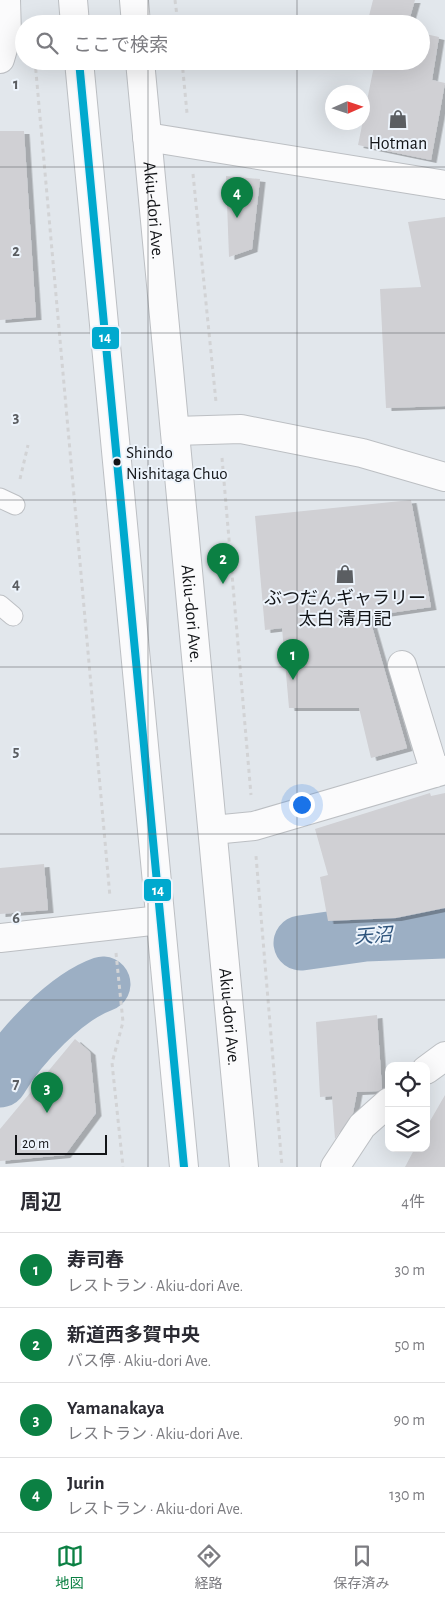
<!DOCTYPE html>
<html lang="ja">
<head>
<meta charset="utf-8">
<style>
	:root { --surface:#fff; --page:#f7f7f7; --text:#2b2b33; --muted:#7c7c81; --line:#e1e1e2; --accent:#0b8043 }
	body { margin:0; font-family:"Alegreya Sans","Noto Sans JP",sans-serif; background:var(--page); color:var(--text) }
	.controls { position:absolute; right:15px; bottom:15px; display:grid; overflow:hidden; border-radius:10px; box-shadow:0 5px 20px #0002 }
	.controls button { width:45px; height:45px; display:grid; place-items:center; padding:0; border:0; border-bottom:1px solid var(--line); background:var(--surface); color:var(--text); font:25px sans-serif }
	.compass { position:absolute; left:325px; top:85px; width:45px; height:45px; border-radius:50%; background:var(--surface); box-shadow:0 5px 20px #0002; rotate:87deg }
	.scale { position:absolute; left:15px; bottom:12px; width:92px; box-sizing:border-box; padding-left:5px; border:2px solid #131518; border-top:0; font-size:14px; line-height:18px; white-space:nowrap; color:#131518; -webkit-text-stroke:4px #edf4fc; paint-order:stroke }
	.you { position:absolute; left:301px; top:804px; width:18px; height:18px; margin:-12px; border:4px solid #fff; border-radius:50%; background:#1a73e8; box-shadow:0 0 0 8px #1a73e833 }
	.badge { display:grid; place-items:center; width:32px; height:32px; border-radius:50%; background:var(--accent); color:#fff; font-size:16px; font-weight:700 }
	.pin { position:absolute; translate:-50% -41px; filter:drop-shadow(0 1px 2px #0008) }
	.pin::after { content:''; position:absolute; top:26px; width:18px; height:15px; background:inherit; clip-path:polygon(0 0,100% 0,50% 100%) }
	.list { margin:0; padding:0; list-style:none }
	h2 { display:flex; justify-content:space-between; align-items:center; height:65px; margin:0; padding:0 20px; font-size:21px }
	h2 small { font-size:16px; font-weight:400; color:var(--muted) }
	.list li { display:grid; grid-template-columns:32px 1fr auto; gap:15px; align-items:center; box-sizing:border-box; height:75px; padding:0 20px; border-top:1px solid var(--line) }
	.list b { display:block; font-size:19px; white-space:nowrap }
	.list p { margin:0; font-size:16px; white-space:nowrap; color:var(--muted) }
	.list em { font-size:16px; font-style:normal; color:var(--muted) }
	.icon { flex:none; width:28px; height:28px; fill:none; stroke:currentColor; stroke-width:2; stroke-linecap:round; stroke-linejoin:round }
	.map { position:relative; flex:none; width:445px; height:1167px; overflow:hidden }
	.search { position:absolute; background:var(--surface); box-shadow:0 5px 20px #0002; left:15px; right:15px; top:15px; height:55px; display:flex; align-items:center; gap:12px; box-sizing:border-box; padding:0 18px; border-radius:28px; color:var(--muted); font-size:19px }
	.sheet { height:365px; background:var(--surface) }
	nav { display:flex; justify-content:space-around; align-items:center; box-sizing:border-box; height:70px; border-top:1px solid var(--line); background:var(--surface); font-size:14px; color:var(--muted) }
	nav a { display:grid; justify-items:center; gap:2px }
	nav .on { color:var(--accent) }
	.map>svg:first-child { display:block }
</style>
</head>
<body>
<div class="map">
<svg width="445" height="1167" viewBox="0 0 445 1167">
	<defs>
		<filter id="shadow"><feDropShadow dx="5.5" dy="3" stdDeviation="0" flood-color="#0004"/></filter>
	</defs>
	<rect width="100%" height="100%" fill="#e2e7ec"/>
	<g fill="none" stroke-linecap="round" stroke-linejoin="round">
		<!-- river -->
		<path stroke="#9cafc4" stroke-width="55" d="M 301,943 L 365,934 L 445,931
			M 0,1080 C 20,1046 66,997 103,984"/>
	</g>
	<!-- building -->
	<path fill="#d0d0d4" filter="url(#shadow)" d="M 373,0 L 415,0 L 408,24 L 367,24 Z
		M 421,33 L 439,37 L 432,80 L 445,83 L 431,160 L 358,145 L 375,61 L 421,61 Z
		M 0,131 L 24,131 L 36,317 L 0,320 Z
		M 226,176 L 260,179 L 252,249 L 229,257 Z
		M 445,217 L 445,406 L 386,408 L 380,289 L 421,287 L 408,222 Z
		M 411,500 L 431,607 L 369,616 L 407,748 L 371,758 L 359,708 L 289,708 L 282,628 L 265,630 L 255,516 Z
		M 430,793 L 431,796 L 445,793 L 445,908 L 396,918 L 328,921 L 320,877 L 328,875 L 315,829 Z
		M 44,864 L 48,910 L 0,914 L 0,868 Z
		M 377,1015 L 382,1089 L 378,1091 L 357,1092 L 353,1113 L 335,1139 L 332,1096 L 320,1097 L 316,1022 Z
		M 75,1039 L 90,1052 L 96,1113 L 65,1155 L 0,1161 L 0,1129 Z
		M 445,1095 L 445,1167 L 405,1167 L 415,1148 L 426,1148 L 426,1128 Z"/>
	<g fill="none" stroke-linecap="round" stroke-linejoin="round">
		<!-- service casing -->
		<g stroke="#bcbfc3" stroke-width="21">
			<path id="service" d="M 0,498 L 15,505
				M 0,605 L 13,616"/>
		</g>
		<!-- minor casing -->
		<g stroke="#bcbfc3" stroke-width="30">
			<path id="minor" d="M 0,59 L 7,35 L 6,0
				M 147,137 L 445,185
				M 175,431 L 241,429 L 362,453 L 445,477
				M 402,665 L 435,773
				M 213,830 L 254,826 L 445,770
				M 426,1070 L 445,1056
				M 335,1167 L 362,1126 L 389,1102"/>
		</g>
		<!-- tertiary casing -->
		<g stroke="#bcbfc3" stroke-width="30">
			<path id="tertiary" d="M 0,938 L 160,920"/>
		</g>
		<!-- trunk casing -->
		<g stroke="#bcbfc3" stroke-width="30">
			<g id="trunk">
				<path d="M 73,0 L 75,24"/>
				<path d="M 134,0 L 136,24"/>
				<path d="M 79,61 L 184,1167"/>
				<path id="s1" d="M 140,61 L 244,1167"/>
			</g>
		</g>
		<!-- path -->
		<path stroke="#d2d3d5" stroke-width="3" stroke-dasharray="4 4" stroke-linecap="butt" d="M 175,0 L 178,24
			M 35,61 L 110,897
			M 182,61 L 187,113
			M 193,174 L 216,402
			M 222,458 L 251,795
			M 20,479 L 28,445
			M 256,856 L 282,1167
			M 116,953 L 123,1022 L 112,1063 L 123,1167"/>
		<!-- service -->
		<use href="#service" stroke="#fbfbfc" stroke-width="19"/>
		<!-- minor -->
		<use href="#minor" stroke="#fbfbfc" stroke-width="28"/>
		<!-- tertiary -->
		<use href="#tertiary" stroke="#fbfbfc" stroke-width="28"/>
		<!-- trunk -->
		<use href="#trunk" stroke="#fbfbfc" stroke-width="28"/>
		<!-- bus-1 casing -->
		<g stroke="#edf4fc" stroke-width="11">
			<path id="bus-1" d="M 79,61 L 184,1167"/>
		</g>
		<!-- bus-1 -->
		<use href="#bus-1" stroke="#00a9ce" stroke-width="8"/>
	</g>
	<!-- grid -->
	<path fill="none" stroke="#5b5e62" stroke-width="1" stroke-opacity="0.55" d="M 148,0 L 148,24M 297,0 L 297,24M 148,61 L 148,1167M 297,61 L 297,1167M 0,167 L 445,167M 0,333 L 445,333M 0,500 L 445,500M 0,667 L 445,667M 0,834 L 445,834M 0,1000 L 445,1000"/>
	<!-- icons -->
	<defs>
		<g id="shop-bare" transform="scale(1.5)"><path d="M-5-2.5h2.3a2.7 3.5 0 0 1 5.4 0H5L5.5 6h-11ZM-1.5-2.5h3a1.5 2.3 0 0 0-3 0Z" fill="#5b5e62" stroke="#edf4fc" stroke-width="2.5" paint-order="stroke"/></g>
	</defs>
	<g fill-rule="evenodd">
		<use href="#shop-bare" x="398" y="119"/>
		<use href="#shop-bare" x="345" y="574"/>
	</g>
	<!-- markers -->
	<circle fill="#131518" stroke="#edf4fc" stroke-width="2" cx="117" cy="462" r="4.5"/>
	<g text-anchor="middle" stroke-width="4" stroke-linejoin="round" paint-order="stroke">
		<!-- bus labels -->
		<g font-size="17" fill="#131518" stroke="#edf4fc" text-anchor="start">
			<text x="126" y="458">Shindo<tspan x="126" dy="21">Nishitaga Chuo</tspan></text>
		</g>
		<!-- poi labels -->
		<g font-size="18" fill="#131518" stroke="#edf4fc">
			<text x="398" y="149">Hotman</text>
			<text x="345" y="604">ぶつだんギャラリー<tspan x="345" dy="21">太白 清月記</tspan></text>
		</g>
		<!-- street labels -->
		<g font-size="18" fill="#131518" stroke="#edf4fc">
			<text dy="6" stroke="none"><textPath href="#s1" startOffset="150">Akiu-dori Ave.</textPath></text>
			<text dy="6" stroke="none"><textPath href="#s1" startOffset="555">Akiu-dori Ave.</textPath></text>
			<text dy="6" stroke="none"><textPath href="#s1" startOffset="960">Akiu-dori Ave.</textPath></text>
		</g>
		<!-- water labels -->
		<g font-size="19" font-style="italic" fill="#2c527b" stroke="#edf4fc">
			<text transform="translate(373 935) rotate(-4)" y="7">天沼</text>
		</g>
	</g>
	<g font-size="16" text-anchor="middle" font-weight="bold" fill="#5b5e62" stroke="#edf4fc" stroke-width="4" stroke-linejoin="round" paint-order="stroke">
		<text x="16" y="89">1</text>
		<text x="16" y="256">2</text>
		<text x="16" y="422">3</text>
		<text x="16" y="589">4</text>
		<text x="16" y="756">5</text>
		<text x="16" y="923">6</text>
		<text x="16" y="1089">7</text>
	</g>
	<g stroke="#edf4fc" stroke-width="2">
		<rect x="91" y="326" width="29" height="24" rx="5" fill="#00a9ce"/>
		<rect x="143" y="878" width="29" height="24" rx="5" fill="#00a9ce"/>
	</g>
	<g font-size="14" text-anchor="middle" font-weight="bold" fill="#fff">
		<text x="105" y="342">14</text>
		<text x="158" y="895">14</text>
	</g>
</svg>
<div class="controls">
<button><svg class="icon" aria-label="locate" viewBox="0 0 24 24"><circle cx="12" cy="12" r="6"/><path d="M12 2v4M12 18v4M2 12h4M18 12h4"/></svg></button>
<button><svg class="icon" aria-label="layers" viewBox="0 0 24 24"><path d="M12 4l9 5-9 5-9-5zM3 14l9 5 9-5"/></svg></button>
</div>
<svg class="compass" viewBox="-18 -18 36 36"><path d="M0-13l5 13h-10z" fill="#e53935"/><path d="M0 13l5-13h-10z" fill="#7c7c81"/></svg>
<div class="scale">20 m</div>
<div class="you"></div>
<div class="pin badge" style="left:293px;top:680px">1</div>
<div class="pin badge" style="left:223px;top:584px">2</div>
<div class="pin badge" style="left:47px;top:1113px">3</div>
<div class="pin badge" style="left:237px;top:218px">4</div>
<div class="search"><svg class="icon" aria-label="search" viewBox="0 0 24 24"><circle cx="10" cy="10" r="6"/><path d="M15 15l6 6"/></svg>ここで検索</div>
</div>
<section class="sheet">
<h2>周辺<small>4件</small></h2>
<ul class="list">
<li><span class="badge">1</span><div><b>寿司春</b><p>レストラン · Akiu-dori Ave.</p></div><em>30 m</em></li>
<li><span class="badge">2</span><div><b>新道西多賀中央</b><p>バス停 · Akiu-dori Ave.</p></div><em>50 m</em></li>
<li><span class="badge">3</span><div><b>Yamanakaya</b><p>レストラン · Akiu-dori Ave.</p></div><em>90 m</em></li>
<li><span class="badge">4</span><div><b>Jurin</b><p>レストラン · Akiu-dori Ave.</p></div><em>130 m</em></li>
</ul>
</section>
<nav>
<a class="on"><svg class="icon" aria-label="map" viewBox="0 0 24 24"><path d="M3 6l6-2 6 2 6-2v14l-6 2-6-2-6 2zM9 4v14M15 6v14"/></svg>地図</a>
<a><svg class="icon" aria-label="directions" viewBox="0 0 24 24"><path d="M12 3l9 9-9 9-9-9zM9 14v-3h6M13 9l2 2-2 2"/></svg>経路</a>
<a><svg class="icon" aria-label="saved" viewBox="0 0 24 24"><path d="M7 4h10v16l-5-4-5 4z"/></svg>保存済み</a>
</nav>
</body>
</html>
